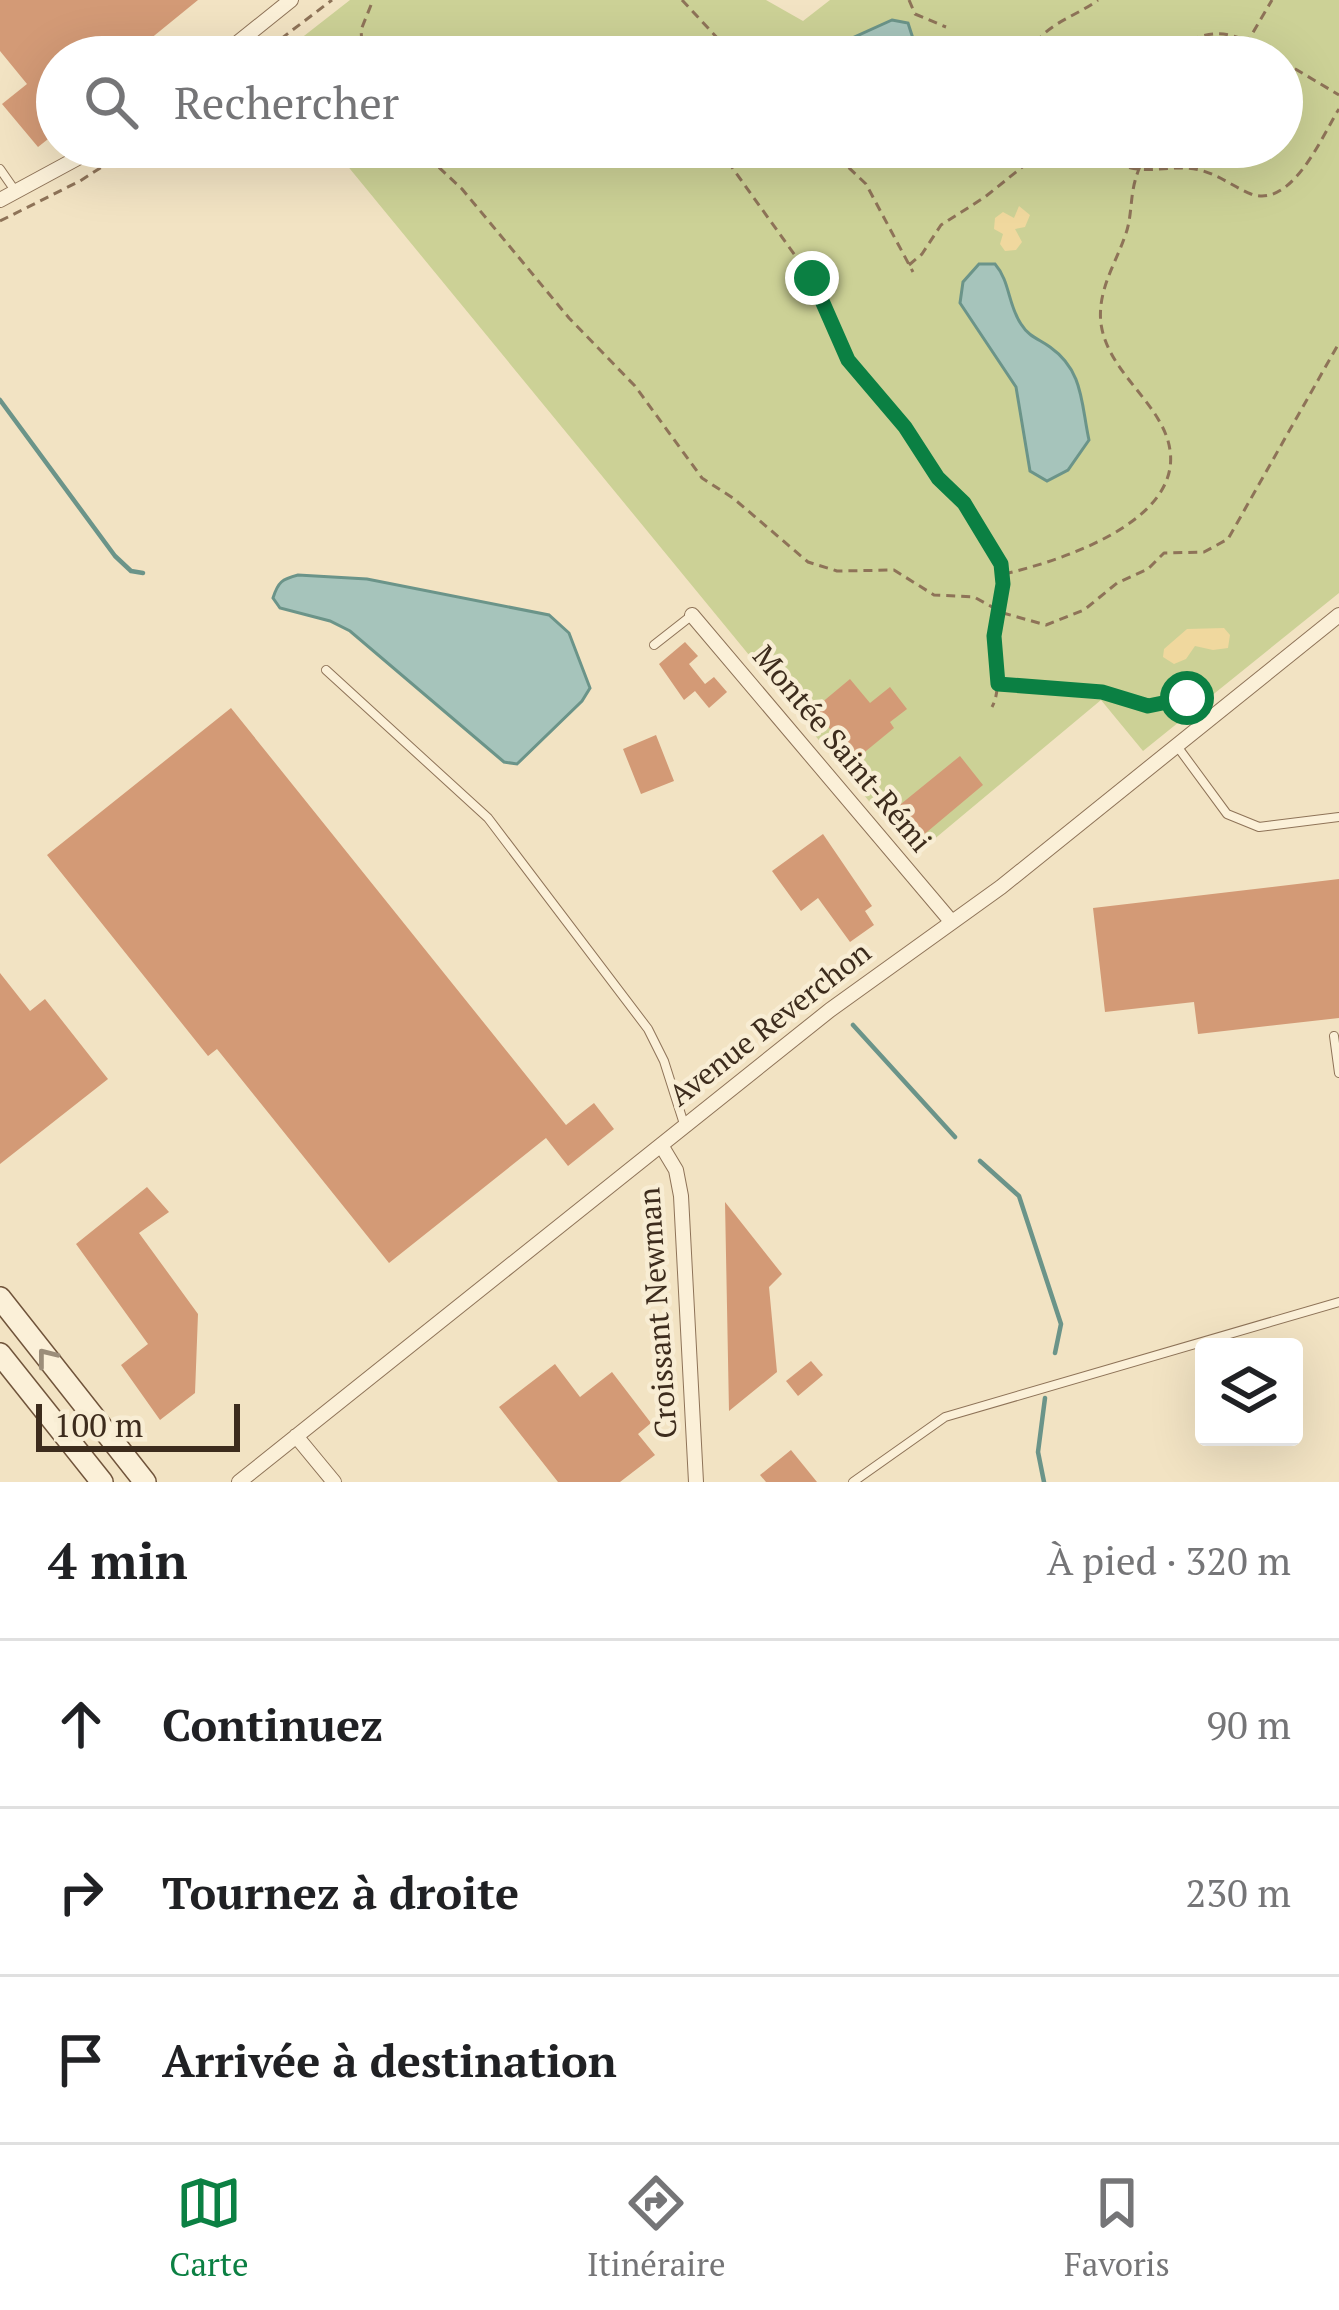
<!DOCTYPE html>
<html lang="fr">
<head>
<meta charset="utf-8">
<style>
	:root { --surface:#fff; --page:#f2f2f2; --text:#202124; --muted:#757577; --line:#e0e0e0; --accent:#0b8043 }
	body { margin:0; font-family:"PT Serif",serif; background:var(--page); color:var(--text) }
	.controls { position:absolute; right:36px; bottom:36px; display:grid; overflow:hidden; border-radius:12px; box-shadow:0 12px 48px #0002 }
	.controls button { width:108px; height:108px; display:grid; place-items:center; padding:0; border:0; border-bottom:3px solid var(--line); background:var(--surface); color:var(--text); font:60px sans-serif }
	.scale { position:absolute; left:36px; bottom:30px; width:204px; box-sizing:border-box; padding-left:12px; border:6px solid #3d2c1d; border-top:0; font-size:33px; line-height:42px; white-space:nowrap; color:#3d2c1d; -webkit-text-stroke:9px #f8edd4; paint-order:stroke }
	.stop { position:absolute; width:36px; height:36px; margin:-27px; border:9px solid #0b8043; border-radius:50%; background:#fff }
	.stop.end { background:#0b8043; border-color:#fff; box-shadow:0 3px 12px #0008 }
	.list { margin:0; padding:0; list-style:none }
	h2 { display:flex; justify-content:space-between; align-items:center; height:156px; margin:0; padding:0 48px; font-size:51px }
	h2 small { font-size:39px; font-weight:400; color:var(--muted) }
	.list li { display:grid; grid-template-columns:78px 1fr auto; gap:36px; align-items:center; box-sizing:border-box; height:168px; padding:0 48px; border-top:3px solid var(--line) }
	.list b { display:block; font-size:45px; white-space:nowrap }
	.list em { font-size:39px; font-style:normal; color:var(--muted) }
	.icon { flex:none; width:66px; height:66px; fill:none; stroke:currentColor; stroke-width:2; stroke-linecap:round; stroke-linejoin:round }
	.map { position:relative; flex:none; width:1339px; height:1482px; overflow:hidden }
	.search { position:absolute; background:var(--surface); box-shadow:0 12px 48px #0002; left:36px; right:36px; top:36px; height:132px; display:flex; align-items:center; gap:30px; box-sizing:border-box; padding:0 42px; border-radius:66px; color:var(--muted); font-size:45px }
	.sheet { height:660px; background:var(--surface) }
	nav { display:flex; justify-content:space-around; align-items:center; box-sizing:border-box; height:168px; border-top:3px solid var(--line); background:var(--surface); font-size:33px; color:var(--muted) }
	nav a { display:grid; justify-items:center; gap:6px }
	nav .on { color:var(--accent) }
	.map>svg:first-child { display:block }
</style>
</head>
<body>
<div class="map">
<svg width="1339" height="1482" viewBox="0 0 1339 1482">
	<rect width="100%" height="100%" fill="#f2e3c3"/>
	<!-- green -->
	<path fill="#ccd196" d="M 350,0 L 766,0 L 803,21 L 830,0 L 1339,0 L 1339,593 L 1143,751 L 1101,700 L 914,856 L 332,147 L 1282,147 L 1282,57 L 277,57 Z"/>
	<!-- sand -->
	<path fill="#f0d89e" d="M 1019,206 L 1030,215 L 1025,227 L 1015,229 L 1022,242 L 1016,250 L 1005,251 L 1000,244 L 1003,234 L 994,229 L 995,218 L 1003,212 L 1014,218 Z
		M 1224,628 L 1230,635 L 1228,648 L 1213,650 L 1195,646 L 1186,659 L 1174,664 L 1163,657 L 1164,649 L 1187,629 Z"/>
	<!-- water -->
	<path fill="#a6c4bb" stroke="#6b9489" stroke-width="3" d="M 892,20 L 908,23 L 919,57 L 838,57 L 848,40 Z
		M 979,264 L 995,264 C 1010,281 1008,305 1021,324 C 1029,337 1039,339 1050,347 C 1084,371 1081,404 1089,440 L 1068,470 L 1047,481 L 1030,471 L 1016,387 L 960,303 L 963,282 Z
		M 298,575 L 367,579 L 549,615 L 569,633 L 590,688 L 582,701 L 517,764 L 504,762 L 350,631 L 330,621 L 280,608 L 273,598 C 278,582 282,579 298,575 Z"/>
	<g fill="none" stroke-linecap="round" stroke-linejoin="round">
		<!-- stream -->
		<path stroke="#6b9489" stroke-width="4.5" d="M 0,400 L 115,556 L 131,571 L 143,573
			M 853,1025 L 955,1137
			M 980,1161 L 1019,1196 L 1061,1324 L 1055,1353
			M 1044,1482 L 1038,1452 L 1045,1398"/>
	</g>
	<!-- building -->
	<path fill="#d39a76" d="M 0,0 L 198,0 L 128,57 L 57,57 L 57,132 L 38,147 L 2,104 L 27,84 L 0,51 Z
		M 685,642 L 698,656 L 689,664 L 705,684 L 714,677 L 727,692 L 709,708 L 695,691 L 684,700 L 659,664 Z
		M 850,679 L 870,703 L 890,687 L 907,709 L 890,722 L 894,728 L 855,760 L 814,709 Z
		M 231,708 L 566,1125 L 594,1103 L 614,1129 L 568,1166 L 546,1138 L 389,1263 L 217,1049 L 208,1056 L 47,855 Z
		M 656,735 L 674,781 L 641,794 L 623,749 Z
		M 960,756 L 983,785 L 921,837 L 896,808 Z
		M 823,834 L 872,906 L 865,911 L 874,925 L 850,942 L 818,898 L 801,911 L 772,871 Z
		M 1339,879 L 1339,1018 L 1198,1034 L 1194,1002 L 1105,1012 L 1093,908 Z
		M 0,973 L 30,1011 L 45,999 L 108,1079 L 0,1164 Z
		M 147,1187 L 169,1212 L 139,1233 L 198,1314 L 195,1393 L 160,1420 L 121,1365 L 148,1344 L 76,1244 Z
		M 725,1202 L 782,1274 L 769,1287 L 777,1372 L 729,1411 Z
		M 811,1361 L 823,1375 L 798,1396 L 786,1381 Z
		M 555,1364 L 580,1397 L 612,1372 L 651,1423 L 638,1434 L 655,1455 L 620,1482 L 558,1482 L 499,1407 Z
		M 791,1450 L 817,1482 L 766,1482 L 760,1475 Z"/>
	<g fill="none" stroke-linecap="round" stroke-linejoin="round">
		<!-- lane casing -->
		<g stroke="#8e7358" stroke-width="10">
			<path id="lane" d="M 0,169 L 16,192
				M 654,645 L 691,616
				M 326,670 L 488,818 L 648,1029 L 664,1061 L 684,1124
				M 1177,746 L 1227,814 L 1259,827 L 1339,817
				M 1334,1036 L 1339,1073
				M 853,1482 L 945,1417 L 1339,1302"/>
		</g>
		<!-- street casing -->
		<g stroke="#8e7358" stroke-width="16">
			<path id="street" d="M 220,57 L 291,0
				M 0,200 L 98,147
				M 692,615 L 950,920
				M 661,1145 L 676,1170 L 681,1196 L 696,1482
				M 296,1436 L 334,1482
				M 239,1482 L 830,1010 L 1001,887 L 1339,615"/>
		</g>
		<!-- secondary casing -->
		<g stroke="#70543b" stroke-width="24">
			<path id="secondary" d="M 0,1298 L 145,1482
				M 0,1354 L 102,1482"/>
		</g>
		<!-- path -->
		<path stroke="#8e7358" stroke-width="3" stroke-dasharray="9 6" stroke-linecap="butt" d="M 682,0 L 735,57
			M 909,0 L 915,14 L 946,27
			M 257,57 L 332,0
			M 363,57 L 361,30 L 373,0
			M 1030,57 C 1037,26 1074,18 1098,0
			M 1165,57 C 1210,23 1230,29 1276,57
			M 1217,57 L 1248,41 L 1272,0
			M 1282,61 L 1339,95
			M 417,147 L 462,189 L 569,318 L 635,386 L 702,478 L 733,498 L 808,562 L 837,571 L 894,570 L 934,595 L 974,597 L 1003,613 L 1046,625 L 1084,610 L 1117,583 L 1148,569 L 1164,553 L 1204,552 L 1228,539 L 1339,343
			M 723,147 L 731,166 L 812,279 L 848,360 L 905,427 L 938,478 L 965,503 L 1001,564 C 1009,589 995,615 994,640 C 993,663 1003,686 992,707
			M 827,147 L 866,184 L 913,272
			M 1111,147 L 1117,163 C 1144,177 1172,163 1200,170 C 1219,175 1234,187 1251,194 C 1292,209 1322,136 1339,109
			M 0,221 L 80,181 L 133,147
			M 909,265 L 922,254 L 941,225 L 985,197 L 1047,147
			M 1004,574 C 1065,560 1207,514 1162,426 C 1144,391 1107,365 1101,324 C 1097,291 1115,265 1125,236 C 1132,218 1130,199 1135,181 C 1138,169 1144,158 1149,147
			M 999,684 L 1102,692 L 1126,703 L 1148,706 L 1187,698 L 1207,682"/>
		<!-- lane -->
		<use href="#lane" stroke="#fbf0d8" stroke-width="8"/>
		<!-- street -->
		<use href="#street" stroke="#fbf0d8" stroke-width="14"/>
		<!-- secondary -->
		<use href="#secondary" stroke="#fbf0d8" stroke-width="21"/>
	</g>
	<!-- one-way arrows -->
	<defs><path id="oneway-chevron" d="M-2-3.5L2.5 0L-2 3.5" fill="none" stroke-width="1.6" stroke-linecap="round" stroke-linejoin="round" transform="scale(3)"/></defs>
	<use stroke="#9c8e7a" href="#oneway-chevron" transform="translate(46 1357) rotate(-128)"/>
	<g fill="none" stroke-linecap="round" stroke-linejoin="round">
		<!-- route -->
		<path stroke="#0b8043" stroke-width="15" d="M 812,278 L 848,360 L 905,427 L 938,478 L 964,503 L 1001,564 L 1003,584 L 994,636 L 998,684 L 1102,692 L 1148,706 L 1187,698"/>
	</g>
	<g text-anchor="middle" stroke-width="9" stroke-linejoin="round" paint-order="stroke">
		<!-- street labels -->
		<g font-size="30" fill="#3d2c1d" stroke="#f8edd4">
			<text transform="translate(842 749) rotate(50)" y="10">Montée Saint-Rémi</text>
			<text transform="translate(770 1024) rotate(-38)" y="10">Avenue Reverchon</text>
			<text transform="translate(658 1313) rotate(-94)" y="10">Croissant Newman</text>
		</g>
	</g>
</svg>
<div class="controls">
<button><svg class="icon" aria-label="layers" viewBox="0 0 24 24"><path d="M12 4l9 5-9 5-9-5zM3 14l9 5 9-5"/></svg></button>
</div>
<div class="scale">100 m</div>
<div class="stop" style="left:1187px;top:698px"></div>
<div class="stop end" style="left:812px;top:278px"></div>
<div class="search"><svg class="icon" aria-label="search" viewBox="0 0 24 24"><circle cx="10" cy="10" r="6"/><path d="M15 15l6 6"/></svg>Rechercher</div>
</div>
<section class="sheet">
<h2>4 min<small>À pied · 320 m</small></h2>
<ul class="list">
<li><svg class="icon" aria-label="ahead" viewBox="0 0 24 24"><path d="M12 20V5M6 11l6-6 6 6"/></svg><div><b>Continuez</b></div><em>90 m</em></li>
<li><svg class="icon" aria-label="right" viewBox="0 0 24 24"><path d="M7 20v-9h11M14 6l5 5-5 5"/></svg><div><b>Tournez à droite</b></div><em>230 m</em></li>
<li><svg class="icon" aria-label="arrive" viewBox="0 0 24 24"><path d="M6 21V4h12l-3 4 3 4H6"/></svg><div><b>Arrivée à destination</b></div></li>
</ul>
</section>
<nav>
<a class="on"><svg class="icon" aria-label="map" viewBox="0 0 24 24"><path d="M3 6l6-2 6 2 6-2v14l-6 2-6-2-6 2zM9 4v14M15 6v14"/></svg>Carte</a>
<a><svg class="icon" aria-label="directions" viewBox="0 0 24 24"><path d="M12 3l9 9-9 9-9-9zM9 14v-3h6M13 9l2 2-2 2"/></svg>Itinéraire</a>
<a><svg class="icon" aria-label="saved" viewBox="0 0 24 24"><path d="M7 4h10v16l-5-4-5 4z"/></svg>Favoris</a>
</nav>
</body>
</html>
